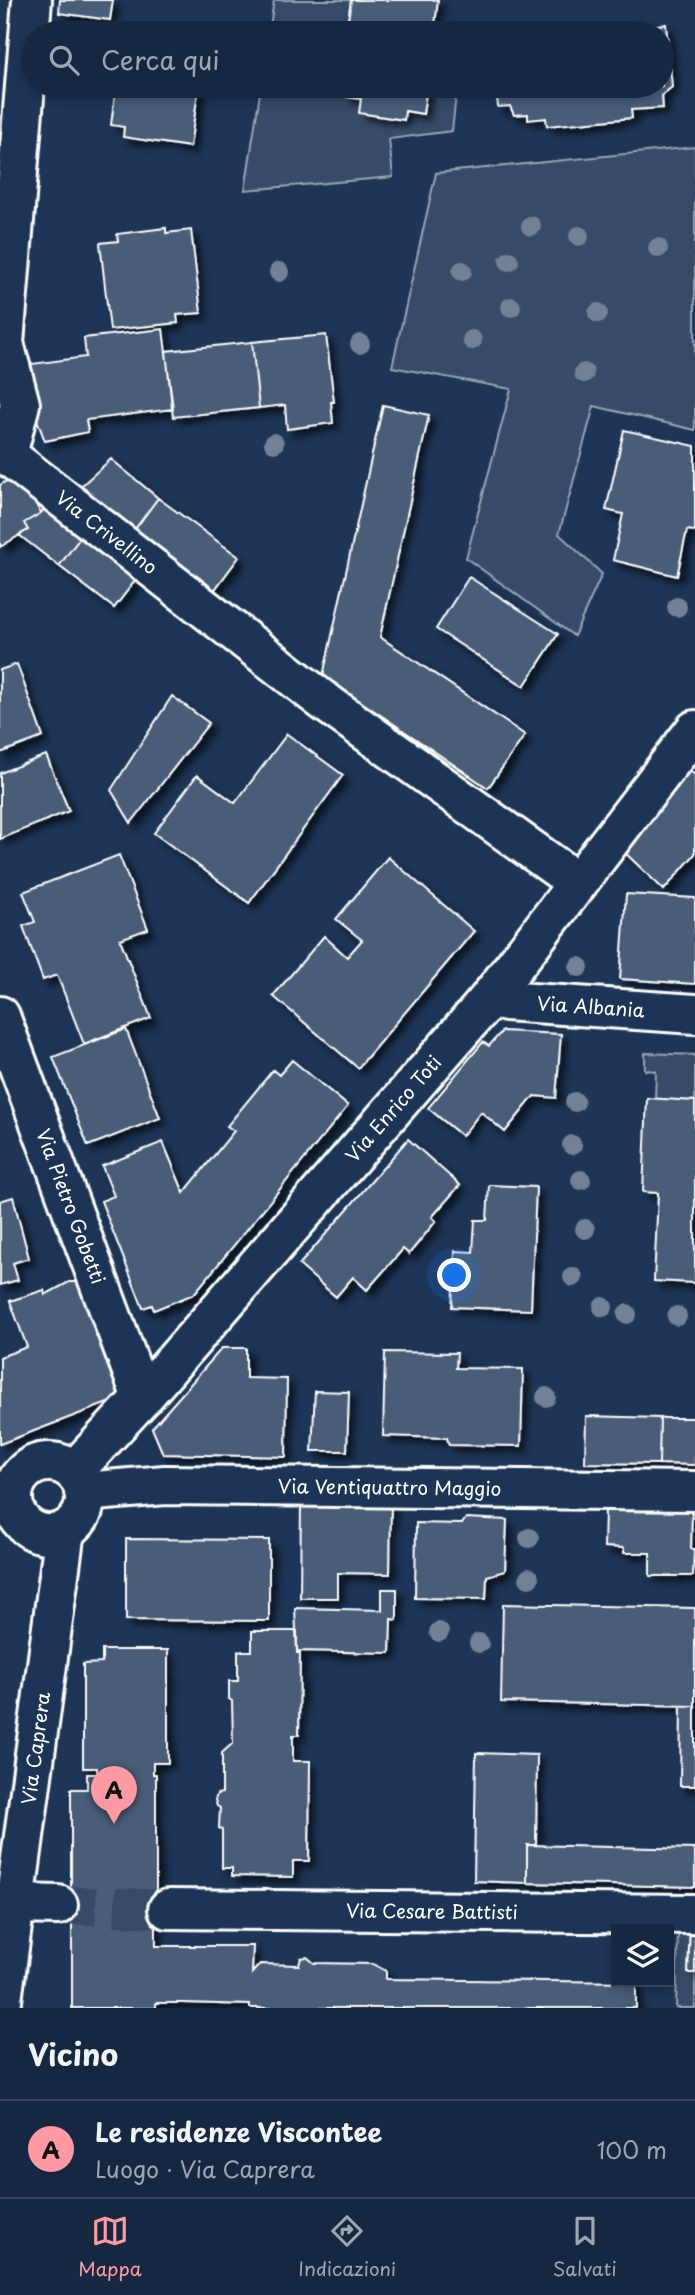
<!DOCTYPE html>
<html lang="it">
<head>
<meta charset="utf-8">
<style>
	:root { --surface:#162841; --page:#23344c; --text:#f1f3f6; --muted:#9ea6b1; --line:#35445a; --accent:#ff9aa2 }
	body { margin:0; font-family:"Playpen Sans",sans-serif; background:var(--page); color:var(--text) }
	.controls { position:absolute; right:21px; bottom:21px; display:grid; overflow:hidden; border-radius:0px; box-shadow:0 4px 10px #0003 }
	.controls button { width:63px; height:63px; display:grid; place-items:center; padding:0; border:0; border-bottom:2px solid var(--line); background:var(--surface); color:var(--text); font:35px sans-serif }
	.you { position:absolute; left:455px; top:1276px; width:24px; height:24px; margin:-18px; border:5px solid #fff; border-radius:50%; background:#1a73e8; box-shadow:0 0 0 10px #1a73e833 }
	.badge { display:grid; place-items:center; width:46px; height:46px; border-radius:50%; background:var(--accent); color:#111; font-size:23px; font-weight:700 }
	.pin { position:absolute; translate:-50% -58px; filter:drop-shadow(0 2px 4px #0008) }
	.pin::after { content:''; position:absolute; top:37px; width:24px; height:21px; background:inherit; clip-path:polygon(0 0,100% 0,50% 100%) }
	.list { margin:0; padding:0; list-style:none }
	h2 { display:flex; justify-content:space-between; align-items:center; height:91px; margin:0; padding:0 28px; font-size:30px }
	h2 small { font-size:23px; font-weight:400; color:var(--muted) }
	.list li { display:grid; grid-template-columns:46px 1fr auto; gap:21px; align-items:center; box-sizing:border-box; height:98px; padding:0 28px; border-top:2px solid var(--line) }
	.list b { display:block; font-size:26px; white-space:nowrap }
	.list p { margin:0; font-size:23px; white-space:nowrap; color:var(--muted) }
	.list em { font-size:23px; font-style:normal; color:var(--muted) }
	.icon { flex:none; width:38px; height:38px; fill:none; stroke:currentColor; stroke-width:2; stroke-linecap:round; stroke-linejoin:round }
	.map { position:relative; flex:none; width:695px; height:2008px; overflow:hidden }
	.search { position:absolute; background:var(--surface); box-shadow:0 4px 10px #0003; left:21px; right:21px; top:21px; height:77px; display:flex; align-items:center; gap:18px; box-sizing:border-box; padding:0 24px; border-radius:38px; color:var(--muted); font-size:26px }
	.sheet { height:189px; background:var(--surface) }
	nav { display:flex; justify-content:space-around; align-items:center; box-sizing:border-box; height:98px; border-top:2px solid var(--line); background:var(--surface); font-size:19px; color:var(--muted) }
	nav a { display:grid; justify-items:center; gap:4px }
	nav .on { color:var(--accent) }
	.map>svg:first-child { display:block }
</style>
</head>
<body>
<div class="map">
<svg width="695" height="2008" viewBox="0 0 695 2008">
	<defs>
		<filter id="shadow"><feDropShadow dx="6" dy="6" stdDeviation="3.5" flood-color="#0009"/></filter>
	</defs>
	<rect width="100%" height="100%" fill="#1d3557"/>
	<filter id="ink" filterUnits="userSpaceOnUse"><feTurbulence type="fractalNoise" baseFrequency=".0143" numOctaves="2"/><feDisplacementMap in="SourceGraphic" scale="14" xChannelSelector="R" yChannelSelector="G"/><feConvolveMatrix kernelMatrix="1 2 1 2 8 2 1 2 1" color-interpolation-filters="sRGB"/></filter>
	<g filter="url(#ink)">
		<!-- green -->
		<path fill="#364b69" stroke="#9aa5b4" stroke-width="2" d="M 274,0 L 351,0 L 346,33 L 269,33 Z
			M 261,86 L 348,86 L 347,97 L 361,99 L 360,113 L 403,120 L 405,111 L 423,114 L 427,86 L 457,86 L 452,131 L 389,139 L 393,177 L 245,190 Z
			M 695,147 L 695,430 L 594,406 L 559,534 L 602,574 L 574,636 L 466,558 L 511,389 L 392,367 L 436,173 Z
			M 645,1053 L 695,1055 L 695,1101 L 655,1099 L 656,1071 L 645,1070 Z
			M 678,1932 L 690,1932 L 688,1972 L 695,1973 L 695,2008 L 676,2008 Z"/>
		<!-- building -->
		<path fill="#4a5d79" stroke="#fff" stroke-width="2" filter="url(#shadow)" d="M 60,0 L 113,0 L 110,20 L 59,13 Z
			M 351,0 L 438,0 L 434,33 L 346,33 Z
			M 666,24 L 672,87 L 662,95 L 663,108 L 631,110 L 632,118 L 547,126 L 546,118 L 528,120 L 528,114 L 514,115 L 510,106 L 498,107 L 496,86 L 662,86 L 662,33 L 624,33 L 623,29 Z
			M 116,86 L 199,86 L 190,147 L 123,137 L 124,127 L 111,125 Z
			M 348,86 L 427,86 L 423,114 L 405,111 L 404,120 L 359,113 L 361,99 L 346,97 Z
			M 166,228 L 166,233 L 191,230 L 201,313 L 177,315 L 178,323 L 110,330 L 100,243 L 118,241 L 117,234 Z
			M 163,329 L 173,409 L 86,420 L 88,432 L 45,441 L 17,366 L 86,357 L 84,338 Z
			M 326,335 L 334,402 L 331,402 L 333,423 L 287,429 L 285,405 L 259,408 L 252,342 Z
			M 252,342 L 259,408 L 173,417 L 166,351 Z
			M 383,405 L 429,415 L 380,637 L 525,735 L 488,788 L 323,676 Z
			M 624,430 L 695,446 L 695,531 L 687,530 L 677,576 L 613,560 L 623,514 L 606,510 Z
			M 111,459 L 158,498 L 127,540 L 71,495 Z
			M 18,474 L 41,513 L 24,523 L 28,530 L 0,547 L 0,485 Z
			M 158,498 L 239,557 L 207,600 L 127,540 Z
			M 49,503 L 85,531 L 59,566 L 19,535 L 28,530 L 24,523 L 41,513 Z
			M 85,531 L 141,573 L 114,608 L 59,566 Z
			M 469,577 L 558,634 L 524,686 L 436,629 Z
			M 17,664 L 43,737 L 0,753 L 0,670 Z
			M 172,696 L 209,723 L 131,823 L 111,790 Z
			M 287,734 L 343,775 L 249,903 L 154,833 L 197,775 L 235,803 Z
			M 46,755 L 69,811 L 0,839 L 0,773 Z
			M 689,770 L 695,775 L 695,854 L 664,890 L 621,849 Z
			M 119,855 L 148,929 L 120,939 L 151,1018 L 84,1044 L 57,975 L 43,980 L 23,926 L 35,922 L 23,892 Z
			M 388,857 L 474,931 L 358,1068 L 273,996 L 324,936 L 347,957 L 362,940 L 336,919 Z
			M 626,894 L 695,898 L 695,984 L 620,979 Z
			M 126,1029 L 160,1118 L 88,1146 L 53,1057 Z
			M 502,1031 L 561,1034 L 556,1098 L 534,1096 L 505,1132 L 481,1112 L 462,1136 L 428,1108 L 483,1042 L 489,1046 Z
			M 292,1060 L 348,1106 L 194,1294 L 154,1310 L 152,1305 L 143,1308 L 101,1201 L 114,1196 L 102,1166 L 163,1142 L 184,1193 L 234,1131 L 227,1126 L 273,1070 L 279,1075 Z
			M 647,1098 L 695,1101 L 695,1283 L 654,1281 L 658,1193 L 643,1192 Z
			M 408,1139 L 460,1185 L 432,1217 L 436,1221 L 409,1254 L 403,1249 L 367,1290 L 353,1277 L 336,1297 L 299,1265 Z
			M 489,1185 L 536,1187 L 531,1310 L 452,1307 L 455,1251 L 473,1252 L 475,1220 L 487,1220 Z
			M 13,1197 L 29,1258 L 13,1263 L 18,1280 L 0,1285 L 0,1201 Z
			M 69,1282 L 80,1282 L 122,1389 L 113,1401 L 0,1444 L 0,1357 L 27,1347 L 10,1301 L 44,1290 L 45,1295 Z
			M 222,1348 L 246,1348 L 246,1378 L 287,1379 L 286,1457 L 163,1454 L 152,1428 Z
			M 385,1352 L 457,1353 L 456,1368 L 523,1369 L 521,1446 L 449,1445 L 447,1438 L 383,1436 Z
			M 315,1391 L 349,1392 L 347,1451 L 312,1451 Z
			M 586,1416 L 660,1418 L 659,1464 L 585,1463 Z
			M 660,1418 L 695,1418 L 695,1465 L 659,1464 Z
			M 301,1502 L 391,1502 L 390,1574 L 338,1573 L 338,1598 L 300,1598 Z
			M 625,1508 L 692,1510 L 691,1549 L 694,1549 L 693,1576 L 650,1576 L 650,1553 L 624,1553 L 624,1548 L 604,1547 L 605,1510 L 625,1511 Z
			M 466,1518 L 507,1520 L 505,1571 L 487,1576 L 486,1599 L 415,1598 L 416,1523 L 462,1524 Z
			M 126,1539 L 269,1540 L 269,1621 L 126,1620 Z
			M 382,1589 L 397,1589 L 397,1620 L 391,1619 L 390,1653 L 297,1651 L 295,1608 L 382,1610 Z
			M 503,1604 L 695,1608 L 695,1706 L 501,1702 Z
			M 252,1631 L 297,1631 L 297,1653 L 300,1653 L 299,1735 L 293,1735 L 293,1761 L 310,1761 L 309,1861 L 293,1861 L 293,1877 L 232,1876 L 232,1868 L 222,1868 L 222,1830 L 219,1828 L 220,1808 L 217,1806 L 215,1800 L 217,1794 L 222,1793 L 222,1753 L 233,1743 L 232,1701 L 229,1699 L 229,1681 L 238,1681 L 238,1651 L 252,1651 Z
			M 102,1650 L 168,1650 L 168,1763 L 153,1763 L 153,1774 L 156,1774 L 156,1946 L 253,1946 L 252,1973 L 260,1964 L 299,1965 L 301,1958 L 307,1957 L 314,1963 L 373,1964 L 386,1971 L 386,1979 L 636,1982 L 636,2008 L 250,2008 L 250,2005 L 184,2003 L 156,2003 L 156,2008 L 72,2008 L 72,1916 L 82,1916 L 82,1896 L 71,1896 L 71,1789 L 87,1789 L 87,1774 L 97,1774 L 97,1768 L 83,1768 L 83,1664 L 102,1663 Z
			M 681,1706 L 695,1706 L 695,1786 L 680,1786 Z
			M 476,1753 L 537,1755 L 536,1845 L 527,1845 L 527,1883 L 474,1881 Z
			M 527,1845 L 695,1849 L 695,1887 L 527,1883 Z
			M 690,1926 L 695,1926 L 695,1973 L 688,1973 Z"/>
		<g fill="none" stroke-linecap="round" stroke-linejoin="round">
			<!-- minor-tunnel -->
			<path stroke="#344968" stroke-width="38" stroke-dasharray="38 19" stroke-linecap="butt" d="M 58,1905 L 168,1909"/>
			<!-- minor casing -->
			<g stroke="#fff" stroke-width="44">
				<g id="minor">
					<path id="s1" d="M 32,0 L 4,343 L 20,404 L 7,455 L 321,699 L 578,883"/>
					<path id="s2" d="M 488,1000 L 695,1014"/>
					<path id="s3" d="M 0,1016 L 142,1398"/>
					<circle cx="49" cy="1498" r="36"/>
					<path id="s4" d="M 74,1471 L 142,1398 L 488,1000 L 695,730"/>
					<path id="s5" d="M 84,1492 L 165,1485 L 695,1491"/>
					<path d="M 16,1904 L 58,1905"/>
					<path id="s6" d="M 168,1909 L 695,1914"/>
					<path id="s7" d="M 1,2008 L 65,1530"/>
				</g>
			</g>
			<!-- minor -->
			<use href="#minor" stroke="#1d3557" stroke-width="38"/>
		</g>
		<!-- trees -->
		<g fill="#738196">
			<circle cx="531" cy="226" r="10"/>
			<circle cx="579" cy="236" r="10"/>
			<circle cx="658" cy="248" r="10"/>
			<circle cx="509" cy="261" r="10"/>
			<circle cx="462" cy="271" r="10"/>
			<circle cx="279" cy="272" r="10"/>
			<circle cx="511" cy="307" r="10"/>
			<circle cx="598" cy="313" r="10"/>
			<circle cx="472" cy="340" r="10"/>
			<circle cx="360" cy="344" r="10"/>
			<circle cx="584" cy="373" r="10"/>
			<circle cx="274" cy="443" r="10"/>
			<circle cx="677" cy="607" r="10"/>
			<circle cx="579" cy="967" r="10"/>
			<circle cx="575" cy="1102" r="10"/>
			<circle cx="572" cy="1145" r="10"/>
			<circle cx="581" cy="1180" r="10"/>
			<circle cx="585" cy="1229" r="10"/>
			<circle cx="573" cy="1277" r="10"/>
			<circle cx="603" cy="1307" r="10"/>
			<circle cx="627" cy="1314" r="10"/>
			<circle cx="677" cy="1316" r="10"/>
			<circle cx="546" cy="1397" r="10"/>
			<circle cx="529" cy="1538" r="10"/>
			<circle cx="529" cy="1578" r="10"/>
			<circle cx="439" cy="1632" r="10"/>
			<circle cx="479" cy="1643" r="10"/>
		</g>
	</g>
	<g text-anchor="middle" stroke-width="6" stroke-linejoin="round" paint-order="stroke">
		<!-- street labels -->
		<g font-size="19" fill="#fff" stroke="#1d3557">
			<text dy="7" stroke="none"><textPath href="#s1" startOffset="586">Via Crivellino</textPath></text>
			<text dy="7" stroke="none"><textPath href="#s2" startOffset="103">Via Albania</textPath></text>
			<text dy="7" stroke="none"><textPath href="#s4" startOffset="483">Via Enrico Toti</textPath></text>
			<text dy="7" stroke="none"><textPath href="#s3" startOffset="203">Via Pietro Gobetti</textPath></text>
			<text dy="7" stroke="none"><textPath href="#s5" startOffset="306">Via Ventiquattro Maggio</textPath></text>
			<text dy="7" stroke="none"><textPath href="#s7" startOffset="262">Via Caprera</textPath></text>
			<text dy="7" stroke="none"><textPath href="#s6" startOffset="264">Via Cesare Battisti</textPath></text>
		</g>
	</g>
</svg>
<div class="controls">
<button><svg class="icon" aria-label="layers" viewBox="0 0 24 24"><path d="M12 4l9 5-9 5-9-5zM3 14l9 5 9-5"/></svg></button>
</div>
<div class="you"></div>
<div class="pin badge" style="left:114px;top:1824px">A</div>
<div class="search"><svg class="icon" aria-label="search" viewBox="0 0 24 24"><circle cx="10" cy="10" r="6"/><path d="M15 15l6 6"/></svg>Cerca qui</div>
</div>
<section class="sheet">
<h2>Vicino<small></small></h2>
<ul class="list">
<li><span class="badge">A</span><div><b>Le residenze Viscontee</b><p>Luogo · Via Caprera</p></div><em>100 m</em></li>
</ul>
</section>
<nav>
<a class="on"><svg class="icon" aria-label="map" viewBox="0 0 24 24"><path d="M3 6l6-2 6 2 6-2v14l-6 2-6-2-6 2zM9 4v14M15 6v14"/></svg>Mappa</a>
<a><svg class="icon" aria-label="directions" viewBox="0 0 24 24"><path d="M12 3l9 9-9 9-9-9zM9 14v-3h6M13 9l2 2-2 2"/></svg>Indicazioni</a>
<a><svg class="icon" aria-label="saved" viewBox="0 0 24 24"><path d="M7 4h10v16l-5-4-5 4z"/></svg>Salvati</a>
</nav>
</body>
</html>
